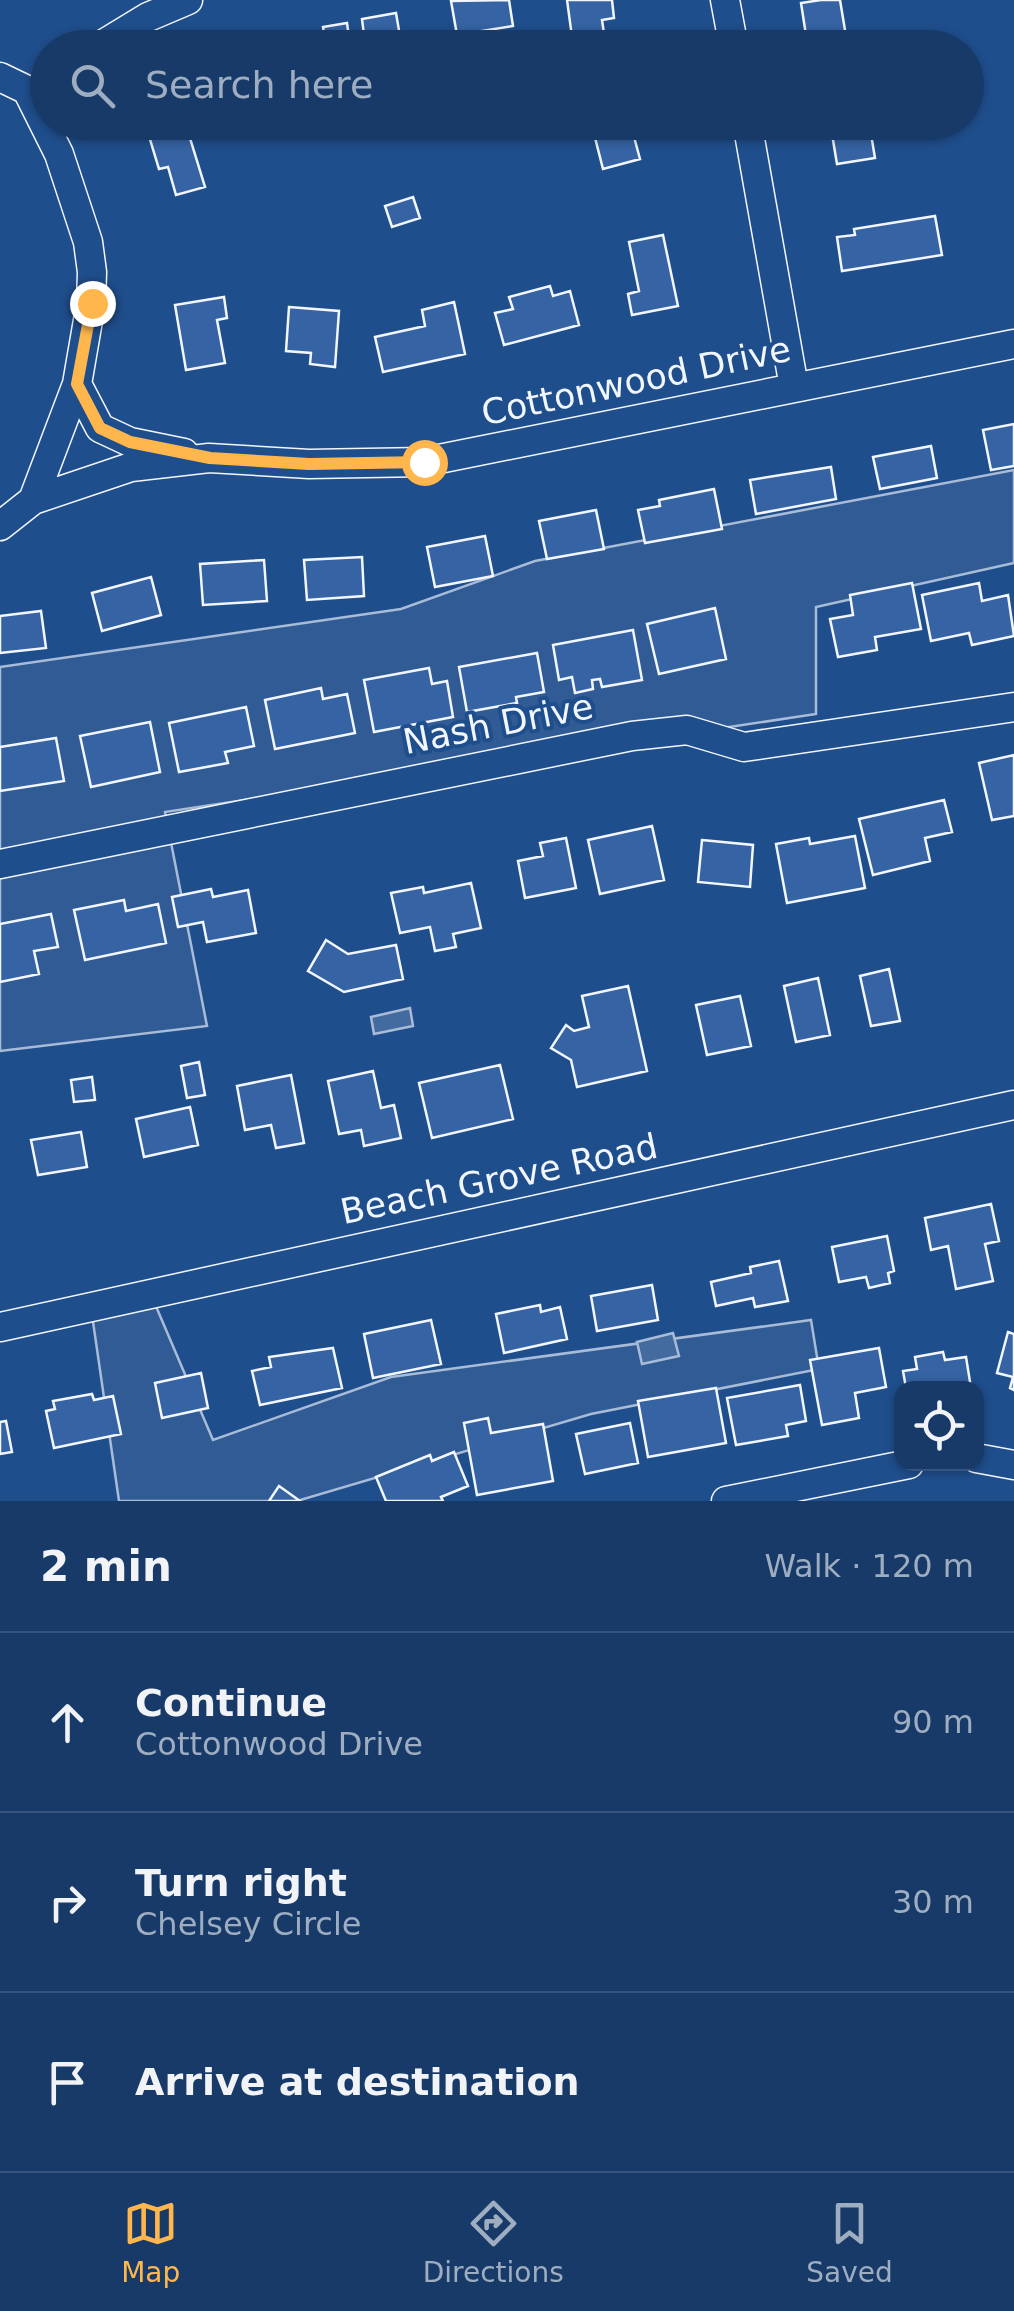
<!DOCTYPE html>
<html lang="en">
<head>
<meta charset="utf-8">
<style>
	:root { --surface:#173a69; --page:#20416f; --text:#f1f3f6; --muted:#9eadc0; --line:#36547d; --accent:#ffb74d }
	body { margin:0; font-family:"DejaVu Sans",sans-serif; background:var(--page); color:var(--text) }
	.controls { position:absolute; right:30px; bottom:30px; display:grid; overflow:hidden; border-radius:20px; box-shadow:0 2px 8px #0004 }
	.controls button { width:90px; height:90px; display:grid; place-items:center; padding:0; border:0; border-bottom:2px solid var(--line); background:var(--surface); color:var(--text); font:50px sans-serif }
	.stop { position:absolute; width:30px; height:30px; margin:-22px; border:8px solid #ffb74d; border-radius:50%; background:#fff }
	.stop.end { background:#ffb74d; border-color:#fff; box-shadow:0 2px 10px #0008 }
	.list { margin:0; padding:0; list-style:none }
	h2 { display:flex; justify-content:space-between; align-items:center; height:130px; margin:0; padding:0 40px; font-size:42px }
	h2 small { font-size:32px; font-weight:400; color:var(--muted) }
	.list li { display:grid; grid-template-columns:65px 1fr auto; gap:30px; align-items:center; box-sizing:border-box; height:180px; padding:0 40px; border-top:2px solid var(--line) }
	.list b { display:block; font-size:38px; white-space:nowrap }
	.list p { margin:0; font-size:32px; white-space:nowrap; color:var(--muted) }
	.list em { font-size:32px; font-style:normal; color:var(--muted) }
	.icon { flex:none; width:55px; height:55px; fill:none; stroke:currentColor; stroke-width:2; stroke-linecap:round; stroke-linejoin:round }
	.map { position:relative; flex:none; width:1014px; height:1501px; overflow:hidden }
	.search { position:absolute; background:var(--surface); box-shadow:0 2px 8px #0004; left:30px; right:30px; top:30px; height:110px; display:flex; align-items:center; gap:25px; box-sizing:border-box; padding:0 35px; border-radius:55px; color:var(--muted); font-size:38px }
	.sheet { height:670px; background:var(--surface) }
	nav { display:flex; justify-content:space-around; align-items:center; box-sizing:border-box; height:140px; border-top:2px solid var(--line); background:var(--surface); font-size:28px; color:var(--muted) }
	nav a { display:grid; justify-items:center; gap:5px }
	nav .on { color:var(--accent) }
	.map>svg:first-child { display:block }
</style>
</head>
<body>
<div class="map">
<svg width="1014" height="1501" viewBox="0 0 1014 1501">
	<rect width="100%" height="100%" fill="#1f4e8c"/>
	<!-- built -->
	<path fill="#305b95" stroke="#a8bbd7" stroke-width="2.5" d="M 1014,470 L 1014,563 L 816,607 L 816,714 L 165,812 L 207,1026 L 0,1051 L 0,667 L 401,609 L 535,561 Z
		M 90,1301 L 155,1304 L 213,1440 L 391,1377 L 811,1320 L 819,1369 L 591,1414 L 297,1501 L 119,1501 Z"/>
	<!-- water -->
	<path fill="#446ba0" stroke="#a8bbd7" stroke-width="2.5" d="M 410,1008 L 413,1026 L 374,1034 L 371,1017 Z
		M 673,1333 L 679,1356 L 642,1364 L 637,1342 Z"/>
	<!-- building -->
	<path fill="#3563a3" stroke="#f2f6ff" stroke-width="2.5" d="M 509,0 L 513,26 L 457,35 L 451,1 Z
		M 567,0 L 612,0 L 614,18 L 602,20 L 605,40 L 573,44 Z
		M 821,0 L 840,0 L 848,48 L 808,48 L 801,3 Z
		M 396,13 L 402,48 L 327,48 L 323,27 L 347,23 L 349,37 L 364,35 L 362,19 Z
		M 156,122 L 185,122 L 205,187 L 176,195 L 168,167 L 159,169 L 149,136 L 148,125 Z
		M 229,122 L 256,122 L 257,125 L 232,133 Z
		M 591,122 L 630,122 L 640,159 L 603,169 Z
		M 830,122 L 869,122 L 875,158 L 837,164 Z
		M 413,197 L 420,218 L 392,227 L 385,206 Z
		M 935,216 L 942,255 L 842,271 L 837,237 L 855,235 L 854,229 Z
		M 663,235 L 678,306 L 632,315 L 628,294 L 639,291 L 629,242 Z
		M 550,286 L 553,296 L 570,291 L 579,325 L 504,345 L 495,313 L 513,309 L 509,297 Z
		M 224,297 L 227,318 L 217,320 L 225,363 L 186,370 L 175,305 Z
		M 454,302 L 465,354 L 383,372 L 375,337 L 425,326 L 422,310 Z
		M 289,307 L 339,311 L 335,367 L 310,364 L 311,353 L 286,351 Z
		M 1014,424 L 1014,466 L 991,470 L 983,430 Z
		M 931,446 L 937,478 L 880,489 L 873,457 Z
		M 831,467 L 836,499 L 756,514 L 750,480 Z
		M 714,489 L 722,529 L 645,543 L 638,510 L 660,506 L 659,500 Z
		M 596,510 L 604,549 L 547,559 L 539,521 Z
		M 485,536 L 493,576 L 435,587 L 427,547 Z
		M 362,557 L 364,596 L 307,600 L 304,560 Z
		M 264,560 L 267,601 L 203,605 L 200,564 Z
		M 151,577 L 161,615 L 102,631 L 92,593 Z
		M 912,583 L 921,629 L 875,637 L 877,650 L 838,657 L 830,619 L 853,615 L 850,595 Z
		M 979,583 L 982,601 L 1008,595 L 1014,636 L 972,645 L 969,633 L 931,641 L 922,595 Z
		M 715,608 L 726,659 L 659,674 L 647,624 Z
		M 41,611 L 46,648 L 0,653 L 0,616 Z
		M 633,630 L 642,680 L 602,687 L 600,679 L 592,680 L 593,689 L 575,693 L 572,677 L 559,680 L 553,645 Z
		M 537,653 L 544,692 L 516,697 L 517,703 L 467,712 L 459,667 Z
		M 429,668 L 432,684 L 447,681 L 453,717 L 374,732 L 364,680 Z
		M 321,688 L 323,699 L 347,694 L 355,733 L 275,749 L 265,700 Z
		M 246,707 L 254,746 L 225,752 L 228,763 L 179,772 L 169,723 Z
		M 150,722 L 160,772 L 91,787 L 80,736 Z
		M 56,738 L 64,781 L 0,791 L 0,747 Z
		M 1014,755 L 1014,816 L 992,820 L 979,763 Z
		M 944,800 L 952,832 L 925,838 L 930,861 L 873,875 L 859,819 Z
		M 652,826 L 664,880 L 600,894 L 588,840 Z
		M 855,836 L 865,888 L 787,903 L 776,844 L 809,838 L 810,844 Z
		M 566,838 L 576,888 L 525,898 L 518,861 L 543,856 L 540,843 Z
		M 702,840 L 753,845 L 750,887 L 698,882 Z
		M 471,883 L 481,928 L 453,934 L 456,947 L 435,951 L 430,927 L 400,933 L 391,893 L 423,887 L 424,893 Z
		M 211,889 L 213,897 L 248,890 L 256,933 L 207,942 L 203,922 L 178,927 L 172,897 Z
		M 124,900 L 126,911 L 158,904 L 166,943 L 85,960 L 74,910 Z
		M 51,914 L 58,947 L 34,951 L 39,974 L 0,982 L 0,924 Z
		M 326,940 L 348,954 L 396,945 L 403,979 L 344,992 L 308,971 Z
		M 889,969 L 900,1021 L 871,1026 L 860,976 Z
		M 818,978 L 830,1035 L 796,1042 L 784,986 Z
		M 628,986 L 647,1071 L 577,1087 L 571,1060 L 551,1048 L 566,1025 L 574,1031 L 589,1027 L 582,996 Z
		M 740,996 L 751,1046 L 707,1055 L 696,1005 Z
		M 199,1062 L 205,1095 L 187,1098 L 181,1066 Z
		M 500,1065 L 513,1119 L 432,1138 L 419,1083 Z
		M 373,1071 L 381,1108 L 394,1105 L 401,1138 L 364,1146 L 361,1130 L 339,1134 L 328,1081 Z
		M 291,1075 L 304,1143 L 276,1148 L 271,1125 L 245,1130 L 237,1086 Z
		M 92,1077 L 95,1100 L 74,1102 L 71,1080 Z
		M 190,1107 L 198,1145 L 144,1157 L 136,1119 Z
		M 81,1132 L 87,1167 L 38,1175 L 31,1140 Z
		M 991,1204 L 999,1241 L 985,1244 L 993,1281 L 956,1289 L 948,1246 L 931,1250 L 925,1218 Z
		M 887,1236 L 894,1271 L 888,1273 L 890,1283 L 869,1288 L 866,1277 L 839,1282 L 832,1247 Z
		M 779,1261 L 788,1301 L 755,1307 L 753,1298 L 716,1306 L 711,1282 L 751,1273 L 750,1267 Z
		M 652,1285 L 658,1320 L 597,1331 L 591,1296 Z
		M 540,1305 L 541,1312 L 560,1307 L 567,1339 L 504,1353 L 496,1314 Z
		M 431,1320 L 441,1364 L 373,1378 L 364,1334 Z
		M 1008,1332 L 1014,1334 L 1014,1390 L 1010,1388 L 1013,1377 L 997,1373 Z
		M 333,1348 L 342,1388 L 260,1405 L 252,1371 L 271,1367 L 269,1357 Z
		M 879,1348 L 886,1387 L 855,1393 L 859,1418 L 822,1425 L 810,1360 Z
		M 943,1352 L 945,1360 L 966,1357 L 971,1388 L 906,1388 L 903,1371 L 917,1369 L 915,1357 Z
		M 201,1373 L 208,1408 L 162,1418 L 155,1383 Z
		M 800,1385 L 806,1421 L 786,1425 L 788,1436 L 736,1445 L 727,1398 Z
		M 716,1388 L 726,1443 L 648,1457 L 638,1401 Z
		M 92,1394 L 94,1400 L 113,1396 L 121,1434 L 54,1448 L 46,1411 L 55,1409 L 53,1401 Z
		M 488,1418 L 491,1433 L 543,1424 L 553,1481 L 477,1495 L 464,1423 Z
		M 6,1421 L 12,1452 L 0,1454 L 0,1422 Z
		M 630,1423 L 638,1463 L 585,1474 L 576,1434 Z
		M 454,1452 L 468,1486 L 441,1497 L 443,1501 L 386,1501 L 376,1477 L 430,1455 L 432,1461 Z
		M 279,1486 L 300,1501 L 269,1501 Z"/>
	<g fill="none" stroke-linecap="round" stroke-linejoin="round">
		<!-- minor casing -->
		<g stroke="#f2f6ff" stroke-width="31">
			<path id="minor" d="M 725,0 L 734,48
				M 97,48 L 148,17 L 188,0
				M 0,77 L 27,90 L 59,154 L 88,242 L 92,272 L 91,303 L 77,384 L 33,500 L 0,526
				M 747,122 L 794,387
				M 77,384 L 100,428 L 130,442 L 184,453
				M 33,500 L 131,467 L 209,458 L 309,464 L 424,462 L 1014,344
				M 0,864 L 632,736 L 687,730 L 744,747 L 1014,707
				M 0,1327 L 1014,1105
				M 976,1458 L 1014,1465
				M 726,1501 L 909,1464"/>
		</g>
		<!-- minor -->
		<use href="#minor" stroke="#1f4e8c" stroke-width="28"/>
	</g>
	<g fill="none" stroke-linecap="round" stroke-linejoin="round">
		<!-- route -->
		<path stroke="#ffb74d" stroke-width="12" d="M 92,303 L 77,384 L 100,428 L 130,442 L 210,458 L 309,464 L 424,462"/>
	</g>
	<g text-anchor="middle" stroke-width="8" stroke-linejoin="round" paint-order="stroke">
		<!-- street labels -->
		<g font-size="35" fill="#f2f6ff" stroke="#1f4e8c">
			<text transform="translate(636 381) rotate(-12)" y="12">Cottonwood Drive</text>
			<text transform="translate(498 724) rotate(-11)" y="12">Nash Drive</text>
			<text transform="translate(499 1179) rotate(-12)" y="12">Beach Grove Road</text>
		</g>
	</g>
</svg>
<div class="controls">
<button><svg class="icon" aria-label="locate" viewBox="0 0 24 24"><circle cx="12" cy="12" r="6"/><path d="M12 2v4M12 18v4M2 12h4M18 12h4"/></svg></button>
</div>
<div class="stop" style="left:424px;top:462px"></div>
<div class="stop end" style="left:92px;top:303px"></div>
<div class="search"><svg class="icon" aria-label="search" viewBox="0 0 24 24"><circle cx="10" cy="10" r="6"/><path d="M15 15l6 6"/></svg>Search here</div>
</div>
<section class="sheet">
<h2>2 min<small>Walk · 120 m</small></h2>
<ul class="list">
<li><svg class="icon" aria-label="ahead" viewBox="0 0 24 24"><path d="M12 20V5M6 11l6-6 6 6"/></svg><div><b>Continue</b><p>Cottonwood Drive</p></div><em>90 m</em></li>
<li><svg class="icon" aria-label="right" viewBox="0 0 24 24"><path d="M7 20v-9h11M14 6l5 5-5 5"/></svg><div><b>Turn right</b><p>Chelsey Circle</p></div><em>30 m</em></li>
<li><svg class="icon" aria-label="arrive" viewBox="0 0 24 24"><path d="M6 21V4h12l-3 4 3 4H6"/></svg><div><b>Arrive at destination</b></div></li>
</ul>
</section>
<nav>
<a class="on"><svg class="icon" aria-label="map" viewBox="0 0 24 24"><path d="M3 6l6-2 6 2 6-2v14l-6 2-6-2-6 2zM9 4v14M15 6v14"/></svg>Map</a>
<a><svg class="icon" aria-label="directions" viewBox="0 0 24 24"><path d="M12 3l9 9-9 9-9-9zM9 14v-3h6M13 9l2 2-2 2"/></svg>Directions</a>
<a><svg class="icon" aria-label="saved" viewBox="0 0 24 24"><path d="M7 4h10v16l-5-4-5 4z"/></svg>Saved</a>
</nav>
</body>
</html>
